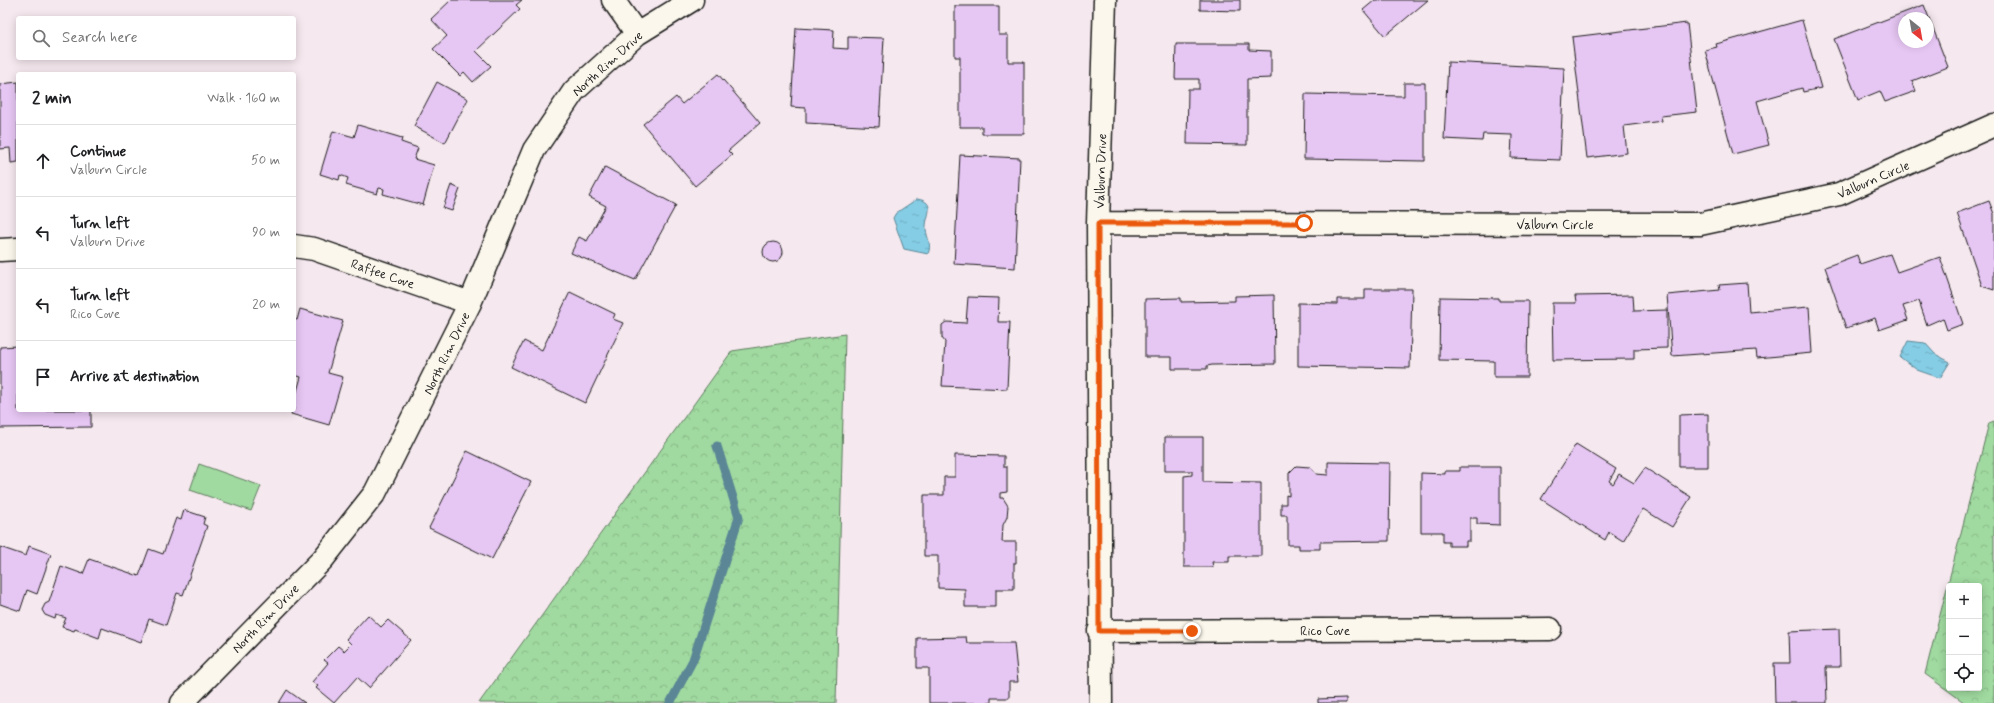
<!DOCTYPE html>
<html lang="en">
<head>
<meta charset="utf-8">
<style>
	:root { --surface:#fff; --page:#f6f6f6; --text:#202124; --muted:#757577; --line:#e0e0e0 }
	body { margin:0; font-family:Mynerve,sans-serif; background:var(--page); color:var(--text) }
	.controls { position:absolute; right:12px; bottom:12px; display:grid; overflow:hidden; border-radius:4px; box-shadow:0 2px 10px #0003 }
	.controls button { width:36px; height:36px; display:grid; place-items:center; padding:0; border:0; border-bottom:1px solid var(--line); background:var(--surface); color:var(--text); font:20px sans-serif }
	.compass { position:absolute; left:1898px; top:12px; width:36px; height:36px; border-radius:50%; background:var(--surface); box-shadow:0 2px 10px #0003; rotate:149deg }
	.stop { position:absolute; width:12px; height:12px; margin:-9px; border:3px solid #ea580c; border-radius:50%; background:#fff }
	.stop.end { background:#ea580c; border-color:#fff; box-shadow:0 1px 4px #0008 }
	.list { margin:0; padding:0; list-style:none }
	h2 { display:flex; justify-content:space-between; align-items:center; height:52px; margin:0; padding:0 16px; font-size:17px }
	h2 small { font-size:13px; font-weight:400; color:var(--muted) }
	.list li { display:grid; grid-template-columns:26px 1fr auto; gap:12px; align-items:center; box-sizing:border-box; height:72px; padding:0 16px; border-top:1px solid var(--line) }
	.list b { display:block; font-size:15px; white-space:nowrap }
	.list p { margin:0; font-size:13px; white-space:nowrap; color:var(--muted) }
	.list em { font-size:13px; font-style:normal; color:var(--muted) }
	.icon { flex:none; width:22px; height:22px; fill:none; stroke:currentColor; stroke-width:2; stroke-linecap:round; stroke-linejoin:round }
	.map { position:relative; flex:none; width:1994px; height:703px; overflow:hidden }
	.search { position:absolute; background:var(--surface); box-shadow:0 2px 10px #0003; left:16px; top:16px; width:280px; height:44px; display:flex; align-items:center; gap:10px; box-sizing:border-box; padding:0 14px; border-radius:4px; color:var(--muted); font-size:15px }
	.panel { position:absolute; background:var(--surface); box-shadow:0 2px 10px #0003; left:16px; top:72px; width:280px; height:340px; border-radius:4px }
	.map>svg:first-child { display:block }
</style>
</head>
<body>
<div class="map">
<svg width="1994" height="703" viewBox="0 0 1994 703">
	<defs>
		<pattern id="forest-crowns" width="20" height="18" patternUnits="userSpaceOnUse"><rect width="20" height="18" fill="#a0daa0"/><path d="M2 6a3 3 0 1 1 6 0M12 15a3 3 0 1 1 6 0" fill="none" stroke="#89ba89"/></pattern>
		<pattern id="water-ripples" width="26" height="14" patternUnits="userSpaceOnUse"><rect width="26" height="14" fill="#84cde5"/><path d="M2 4q2-2 4 0t4 0M15 11q2-2 4 0t4 0" fill="none" stroke="#71afc4"/></pattern>
	</defs>
	<rect width="100%" height="100%" fill="#f5e8ee"/>
	<filter id="ink" filterUnits="userSpaceOnUse"><feTurbulence type="fractalNoise" baseFrequency=".025" numOctaves="2"/><feDisplacementMap in="SourceGraphic" scale="8" xChannelSelector="R" yChannelSelector="G"/><feConvolveMatrix kernelMatrix="1 2 1 2 8 2 1 2 1" color-interpolation-filters="sRGB"/></filter>
	<g filter="url(#ink)">
		<!-- forest -->
		<path fill="url(#forest-crowns)" stroke="#5e7b5e" fill-rule="evenodd" d="M 845,334 L 836,703 L 479,703 L 732,351 Z
			M 1994,421 L 1994,703 L 1965,703 L 1925,674 L 1989,423 ZM 1949,586 L 1979,586 L 1979,688 L 1949,688 Z"/>
		<!-- pitch -->
		<path fill="#a0daa0" stroke="#5e7b5e" d="M 199,464 L 261,486 L 251,511 L 190,490 Z"/>
		<!-- water -->
		<path fill="url(#water-ripples)" stroke="#5a8695" d="M 917,199 C 938,202 925,216 926,229 C 927,239 932,244 928,254 L 904,249 L 893,218 L 896,213 Z
			M 1908,341 L 1925,343 L 1935,354 L 1950,362 L 1940,378 L 1917,370 L 1900,357 Z"/>
		<g fill="none" stroke-linecap="round" stroke-linejoin="round">
			<!-- stream -->
			<path stroke="#5a8695" stroke-width="9" d="M 670,703 L 693,660 L 739,517 L 717,446"/>
		</g>
		<!-- building -->
		<path fill="#e6c6f3" stroke="#1c1c1c" fill-rule="evenodd" d="M 451,0 L 522,0 L 516,5 L 520,9 L 476,51 L 491,66 L 473,82 L 464,72 L 460,76 L 433,49 L 447,36 L 431,19 Z
			M 1200,0 L 1240,0 L 1240,11 L 1200,10 Z
			M 1375,0 L 1428,0 L 1385,36 L 1363,10 Z
			M 1924,5 L 1948,67 L 1912,81 L 1916,91 L 1885,102 L 1880,91 L 1858,100 L 1834,39 ZM 1904,18 L 1928,18 L 1928,42 L 1904,42 Z
			M 955,6 L 999,6 L 999,35 L 1008,35 L 1008,62 L 1024,62 L 1024,134 L 982,134 L 982,127 L 960,127 L 960,57 L 955,57 Z
			M 1802,20 L 1821,88 L 1803,92 L 1802,88 L 1757,101 L 1769,145 L 1733,154 L 1705,50 L 1717,47 L 1716,44 Z
			M 1687,23 L 1697,112 L 1661,116 L 1662,121 L 1624,126 L 1627,153 L 1587,158 L 1572,37 Z
			M 796,28 L 834,30 L 833,48 L 848,49 L 848,37 L 884,38 L 879,127 L 806,123 L 806,108 L 791,107 Z
			M 1176,44 L 1249,44 L 1249,50 L 1271,51 L 1271,78 L 1247,79 L 1247,145 L 1187,144 L 1188,89 L 1199,89 L 1199,79 L 1175,79 Z
			M 1448,62 L 1564,68 L 1560,160 L 1511,158 L 1512,135 L 1483,134 L 1482,141 L 1444,139 Z
			M 718,74 L 760,123 L 728,151 L 732,155 L 695,186 L 643,124 L 676,97 L 682,104 Z
			M 18,82 L 18,162 L 11,163 L 10,148 L 0,149 L 0,84 Z
			M 437,82 L 468,99 L 445,143 L 414,126 Z
			M 1404,83 L 1425,83 L 1425,161 L 1304,159 L 1305,94 L 1404,96 Z
			M 358,125 L 402,138 L 401,142 L 418,148 L 414,159 L 434,165 L 423,205 L 383,194 L 384,189 L 379,188 L 377,194 L 346,185 L 348,178 L 340,175 L 339,180 L 320,174 L 333,131 L 354,137 Z
			M 960,155 L 1020,158 L 1015,268 L 954,264 Z
			M 605,167 L 676,205 L 635,280 L 571,253 L 579,237 L 587,241 L 606,206 L 589,197 Z
			M 451,185 L 460,189 L 452,211 L 443,208 Z
			M 1989,201 L 1994,214 L 1994,290 L 1982,286 L 1957,213 Z
			M763 252a10 10 0 1 1 20 0a10 10 0 1 1-20 0Z
			M 1890,254 L 1897,272 L 1940,257 L 1963,324 L 1947,330 L 1943,318 L 1927,325 L 1919,301 L 1903,306 L 1908,320 L 1879,330 L 1875,318 L 1846,328 L 1825,267 L 1857,255 L 1860,264 Z
			M 1747,283 L 1749,312 L 1809,307 L 1812,353 L 1757,358 L 1756,350 L 1672,356 L 1667,295 L 1720,290 L 1719,285 Z
			M 1365,289 L 1412,289 L 1410,368 L 1298,366 L 1298,303 L 1337,304 L 1337,299 L 1365,299 Z
			M 570,292 L 615,314 L 613,319 L 623,323 L 585,403 L 511,367 L 524,341 L 542,350 Z
			M 1274,295 L 1275,364 L 1212,365 L 1207,366 L 1207,369 L 1172,369 L 1172,357 L 1145,357 L 1145,299 L 1181,298 L 1181,302 L 1235,301 L 1235,296 Z
			M 1633,295 L 1634,311 L 1667,310 L 1667,348 L 1634,349 L 1634,359 L 1553,360 L 1552,303 L 1576,303 L 1575,296 Z
			M 968,297 L 999,298 L 998,322 L 1010,322 L 1007,389 L 942,386 L 945,342 L 942,338 L 942,325 L 946,322 L 966,323 Z
			M 1440,297 L 1499,298 L 1499,301 L 1528,301 L 1527,377 L 1494,377 L 1494,361 L 1439,360 Z
			M 300,309 L 343,321 L 328,373 L 343,377 L 329,425 L 291,414 L 292,410 L 294,410 L 294,402 L 301,377 L 294,375 L 294,319 L 297,320 Z
			M 18,346 L 18,410 L 91,410 L 91,427 L 0,428 L 0,347 Z
			M 1708,414 L 1708,467 L 1679,467 L 1679,415 Z
			M 1165,437 L 1203,437 L 1203,482 L 1261,483 L 1261,556 L 1229,556 L 1229,562 L 1212,562 L 1213,567 L 1184,567 L 1184,476 L 1192,475 L 1192,471 L 1165,471 Z
			M 1576,444 L 1616,469 L 1609,481 L 1613,484 L 1619,474 L 1634,483 L 1645,468 L 1691,497 L 1672,527 L 1643,509 L 1623,541 L 1609,532 L 1605,540 L 1541,499 Z
			M 467,451 L 531,482 L 492,559 L 429,528 Z
			M 955,455 L 1004,456 L 1004,467 L 1007,467 L 1007,492 L 1000,493 L 1000,498 L 1003,498 L 1008,506 L 1007,517 L 1003,525 L 1002,542 L 1016,542 L 1016,563 L 1014,563 L 1014,589 L 996,589 L 996,607 L 965,607 L 965,589 L 938,588 L 938,556 L 924,556 L 924,495 L 944,495 L 944,477 L 955,477 Z
			M 1328,462 L 1390,463 L 1389,541 L 1320,542 L 1320,549 L 1299,549 L 1299,545 L 1288,545 L 1288,522 L 1287,522 L 1287,515 L 1281,515 L 1281,504 L 1286,504 L 1286,495 L 1289,496 L 1289,473 L 1296,466 L 1310,467 L 1316,474 L 1328,475 Z
			M 1460,467 L 1500,467 L 1500,525 L 1477,524 L 1477,518 L 1470,518 L 1470,541 L 1466,541 L 1466,546 L 1449,546 L 1449,542 L 1443,542 L 1443,532 L 1421,532 L 1421,473 L 1445,474 L 1445,471 L 1460,471 Z
			M 184,510 L 205,517 L 203,524 L 207,526 L 183,595 L 177,593 L 166,625 L 149,619 L 141,642 L 102,628 L 99,638 L 75,629 L 74,631 L 62,627 L 66,618 L 56,615 L 55,619 L 45,615 L 42,610 L 45,604 L 49,602 L 61,566 L 83,574 L 89,559 L 139,576 L 149,549 L 163,554 L 176,518 L 181,520 Z
			M 29,546 L 51,554 L 37,594 L 27,590 L 20,611 L 0,604 L 0,547 L 26,556 Z
			M 368,615 L 381,627 L 388,620 L 411,640 L 369,688 L 357,677 L 334,703 L 316,688 L 318,686 L 312,682 L 328,663 L 324,660 L 338,646 L 344,651 L 351,644 L 346,639 Z
			M 1839,629 L 1840,667 L 1826,667 L 1827,703 L 1775,703 L 1774,663 L 1790,663 L 1789,631 Z
			M 966,637 L 967,643 L 1014,643 L 1018,682 L 1009,682 L 1009,698 L 991,698 L 991,703 L 929,703 L 929,668 L 917,668 L 917,638 Z
			M 287,690 L 305,703 L 279,703 Z
			M 1346,698 L 1346,703 L 1318,703 L 1318,699 Z"/>
		<g fill="none" stroke-linecap="round" stroke-linejoin="round">
			<!-- minor casing -->
			<g stroke="#1c1c1c" stroke-width="25">
				<path id="minor" d="M 613,0 L 637,34
					M 1098,223 L 1700,224 L 1839,194 L 1994,125
					M 294,246 L 314,249 L 470,303
					M 0,250 L 18,249
					M 1099,631 L 1550,629
					M 182,703 L 323,559 L 375,493 L 470,303 L 534,150 L 574,91 L 637,34 L 692,0
					M 1101,703 L 1098,223 L 1105,0"/>
			</g>
			<!-- minor -->
			<use href="#minor" stroke="#fbf7ec" stroke-width="22"/>
		</g>
	</g>
	<g fill="none" stroke-linecap="round" stroke-linejoin="round" filter="url(#ink)">
		<!-- route -->
		<path stroke="#ea580c" stroke-width="5" d="M 1192,631 L 1099,631 L 1098,223 L 1304,223"/>
	</g>
	<g text-anchor="middle" stroke-width="3" stroke-linejoin="round" paint-order="stroke">
		<!-- street labels -->
		<g font-size="13" fill="#1c1c1c" stroke="#fbf7ec">
			<text transform="translate(607 63) rotate(-42)" y="5">North Rim Drive</text>
			<text transform="translate(1100 171) rotate(-88)" y="5">Valburn Drive</text>
			<text transform="translate(1873 179) rotate(-23)" y="5">Valburn Circle</text>
			<text x="1555" y="229">Valburn Circle</text>
			<text transform="translate(383 273) rotate(19)" y="5">Raffee Cove</text>
			<text transform="translate(446 353) rotate(-64)" y="5">North Rim Drive</text>
			<text transform="translate(265 618) rotate(-46)" y="5">North Rim Drive</text>
			<text x="1325" y="635">Rico Cove</text>
		</g>
	</g>
</svg>
<div class="controls">
<button>+</button>
<button>−</button>
<button><svg class="icon" aria-label="locate" viewBox="0 0 24 24"><circle cx="12" cy="12" r="6"/><path d="M12 2v4M12 18v4M2 12h4M18 12h4"/></svg></button>
</div>
<svg class="compass" viewBox="-18 -18 36 36"><path d="M0-13l5 13h-10z" fill="#e53935"/><path d="M0 13l5-13h-10z" fill="#757577"/></svg>
<div class="stop" style="left:1304px;top:223px"></div>
<div class="stop end" style="left:1192px;top:631px"></div>
<div class="search"><svg class="icon" aria-label="search" viewBox="0 0 24 24"><circle cx="10" cy="10" r="6"/><path d="M15 15l6 6"/></svg>Search here</div>
<section class="panel">
<h2>2 min<small>Walk · 160 m</small></h2>
<ul class="list">
<li><svg class="icon" aria-label="ahead" viewBox="0 0 24 24"><path d="M12 20V5M6 11l6-6 6 6"/></svg><div><b>Continue</b><p>Valburn Circle</p></div><em>50 m</em></li>
<li><svg class="icon" aria-label="left" viewBox="0 0 24 24"><path d="M17 20v-9H6M10 6l-5 5 5 5"/></svg><div><b>Turn left</b><p>Valburn Drive</p></div><em>90 m</em></li>
<li><svg class="icon" aria-label="left" viewBox="0 0 24 24"><path d="M17 20v-9H6M10 6l-5 5 5 5"/></svg><div><b>Turn left</b><p>Rico Cove</p></div><em>20 m</em></li>
<li><svg class="icon" aria-label="arrive" viewBox="0 0 24 24"><path d="M6 21V4h12l-3 4 3 4H6"/></svg><div><b>Arrive at destination</b></div></li>
</ul>
</section>
</div>
</body>
</html>
